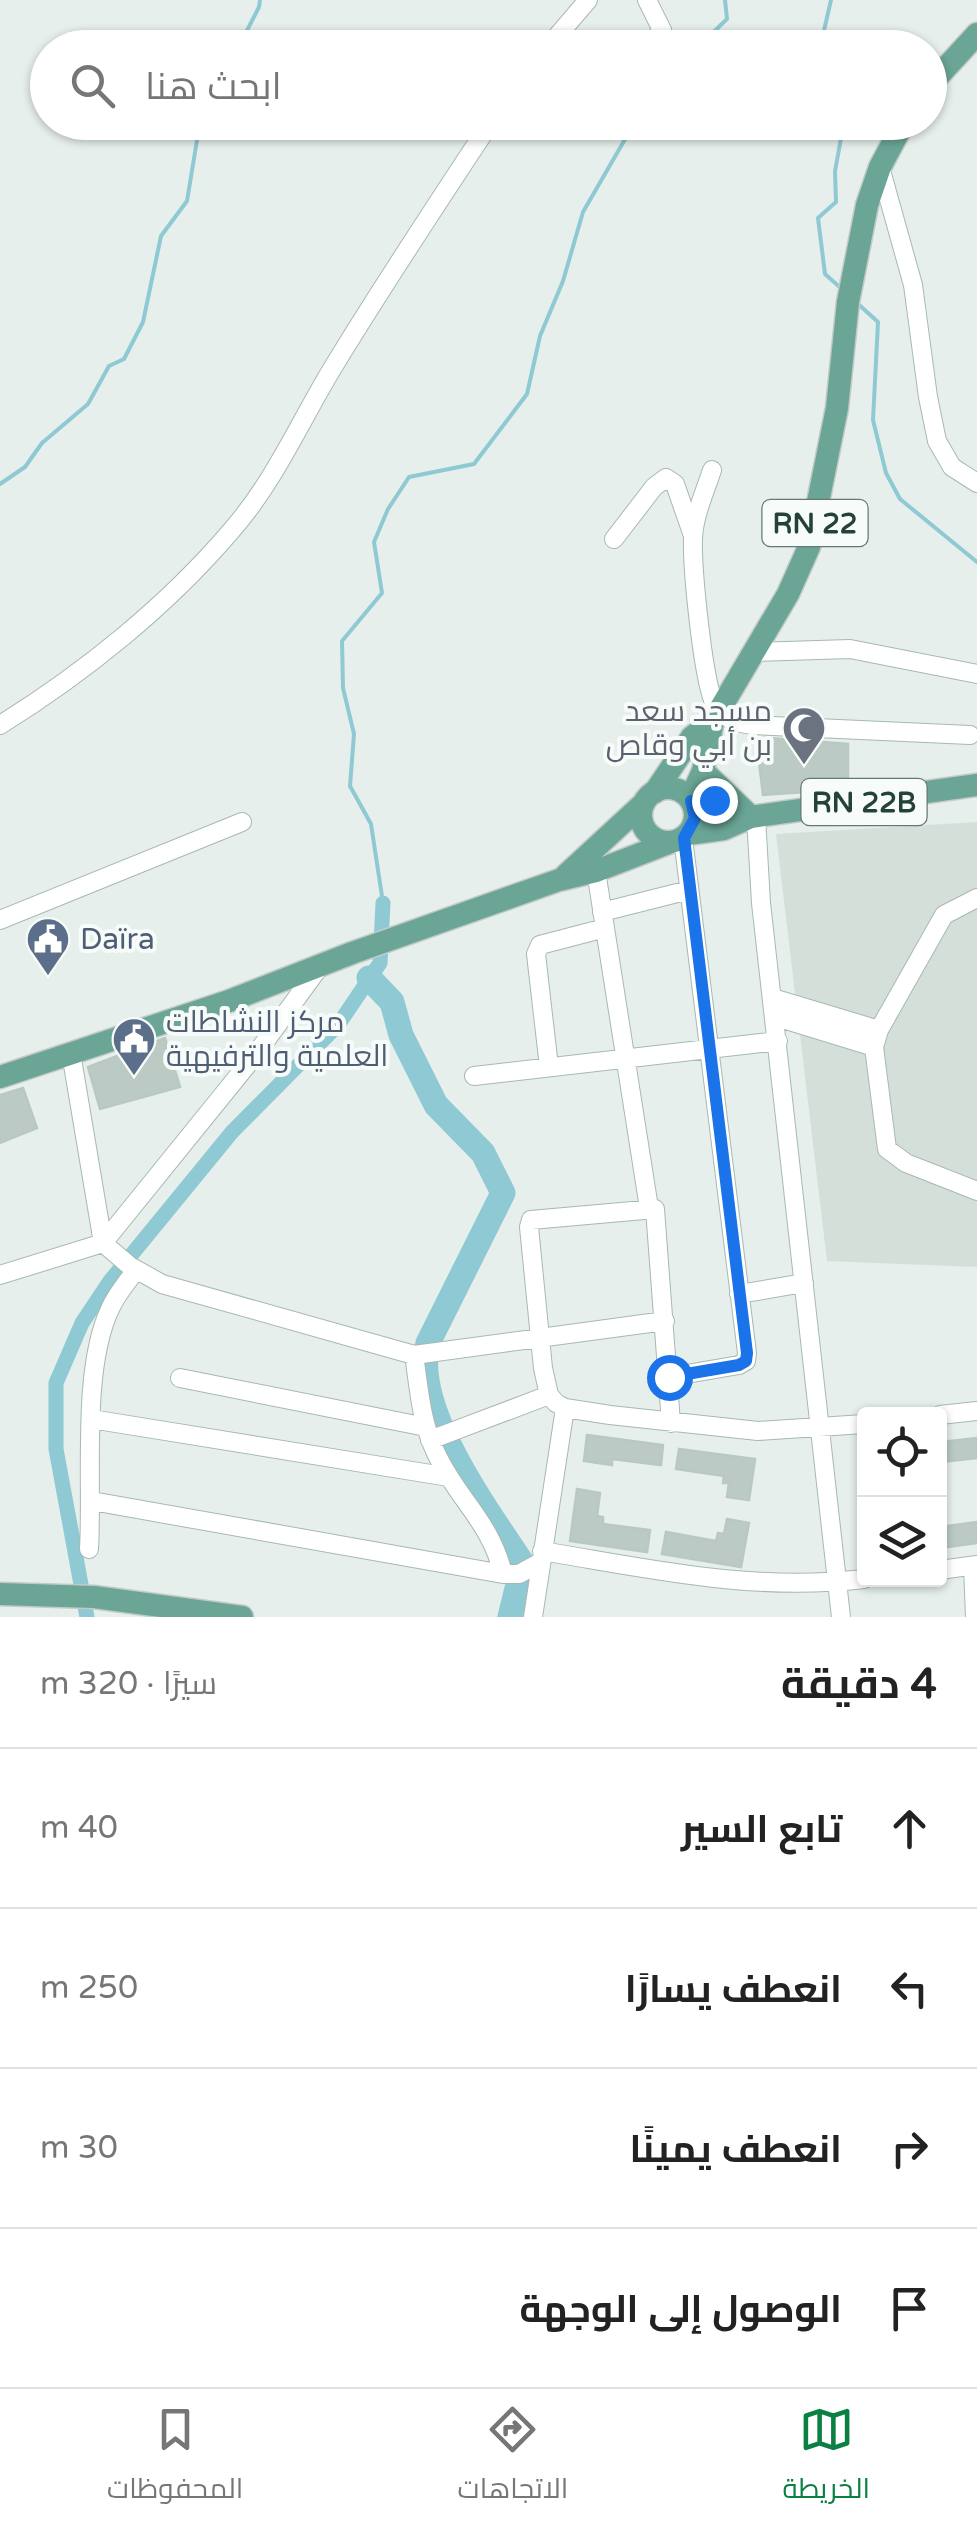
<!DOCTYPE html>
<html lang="ar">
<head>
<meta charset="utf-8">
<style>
	:root { --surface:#fff; --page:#f2f2f2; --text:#222; --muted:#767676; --line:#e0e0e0; --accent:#0b8043 }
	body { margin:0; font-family:"Varela Round",Cairo,sans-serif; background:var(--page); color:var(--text); direction:rtl }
	.controls { position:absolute; right:30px; bottom:30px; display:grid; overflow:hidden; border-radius:10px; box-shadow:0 2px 8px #0004 }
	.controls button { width:90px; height:90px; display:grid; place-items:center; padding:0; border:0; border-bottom:2px solid var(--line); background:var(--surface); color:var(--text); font:50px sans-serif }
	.stop { position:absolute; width:30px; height:30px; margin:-22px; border:8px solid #1a73e8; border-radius:50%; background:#fff }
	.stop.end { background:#1a73e8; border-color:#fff; box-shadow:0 2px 10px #0008 }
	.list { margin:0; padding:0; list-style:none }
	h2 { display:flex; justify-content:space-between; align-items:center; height:130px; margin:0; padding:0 40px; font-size:42px }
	h2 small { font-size:32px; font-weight:400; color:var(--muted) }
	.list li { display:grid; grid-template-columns:65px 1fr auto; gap:30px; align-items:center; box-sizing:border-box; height:160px; padding:0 40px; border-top:2px solid var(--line) }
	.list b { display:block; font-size:38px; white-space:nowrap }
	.list em { font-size:32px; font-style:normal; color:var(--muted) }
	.icon { flex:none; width:55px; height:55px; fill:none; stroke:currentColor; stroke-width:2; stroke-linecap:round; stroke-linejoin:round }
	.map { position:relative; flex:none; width:977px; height:1617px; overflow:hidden; direction:ltr }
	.search { position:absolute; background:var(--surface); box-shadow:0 2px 8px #0004; left:30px; right:30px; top:30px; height:110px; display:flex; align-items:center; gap:25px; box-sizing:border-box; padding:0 35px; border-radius:55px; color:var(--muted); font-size:38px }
	.sheet { height:770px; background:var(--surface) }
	nav { display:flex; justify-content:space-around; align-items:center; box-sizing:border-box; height:140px; border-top:2px solid var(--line); background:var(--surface); font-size:28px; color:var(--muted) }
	nav a { display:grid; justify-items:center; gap:5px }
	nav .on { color:var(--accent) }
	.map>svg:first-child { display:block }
</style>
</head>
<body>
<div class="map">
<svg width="977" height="1617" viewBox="0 0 977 1617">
	<rect width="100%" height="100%" fill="#e6efeb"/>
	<!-- built -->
	<path fill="#d4dfda" d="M 977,822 L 977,1267 L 827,1261 L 776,834 Z"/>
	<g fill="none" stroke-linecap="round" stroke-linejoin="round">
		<!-- stream -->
		<path stroke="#8ec9d4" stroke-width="4" d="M 238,48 L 259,7 L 260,0
			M 697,48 L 727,19 L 725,0
			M 820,48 L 831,0
			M 843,290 L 825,274 L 818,218 L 836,202 L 835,171 L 844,122
			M 857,303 L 878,322 L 873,420 L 886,473 L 900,499 L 977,562
			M 0,484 L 25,467 L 42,443 L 88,404 L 109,366 L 124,359 L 143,322 L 161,236 L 187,201 L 200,122
			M 383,903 L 371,824 L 350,786 L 354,734 L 343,688 L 342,641 L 382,593 L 374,542 L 388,509 L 409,477 L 474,464 L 527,394 L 540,336 L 563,281 L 583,212 L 624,141 L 638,122"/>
		<!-- canal -->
		<path stroke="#8ec9d4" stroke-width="15" d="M 87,1617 L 56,1449 L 56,1383 L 82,1323 L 110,1281 L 232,1132 L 338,1025 L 380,963 L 383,903"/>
		<!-- river -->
		<path stroke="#8ec9d4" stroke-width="25" d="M 369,978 L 392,1002 L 401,1035 L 436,1105 L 483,1153 L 503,1193 L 428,1343 C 411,1408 488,1511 523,1564 L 510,1617"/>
	</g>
	<!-- building -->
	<path fill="#bbcac4" stroke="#b8c9c2" stroke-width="2.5" d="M 756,737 L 848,744 L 848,789 L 763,795 Z
		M 165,1038 L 180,1087 L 100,1109 L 88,1067 Z
		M 23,1088 L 37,1128 L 0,1143 L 0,1095 Z
		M 587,1435 L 663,1445 L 661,1465 L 612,1459 L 612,1465 L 584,1461 Z
		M 977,1438 L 977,1458 L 940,1462 L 940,1442 Z
		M 679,1449 L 755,1459 L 749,1500 L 727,1497 L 729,1483 L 723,1483 L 724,1476 L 676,1469 Z
		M 577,1489 L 600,1493 L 597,1516 L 603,1517 L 603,1524 L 650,1530 L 647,1552 L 570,1541 Z
		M 727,1519 L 749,1523 L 741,1567 L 662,1554 L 666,1532 L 716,1541 L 718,1533 L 724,1534 Z
		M 940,1522 L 940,1527 L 977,1522 L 977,1543 L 940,1548 Z"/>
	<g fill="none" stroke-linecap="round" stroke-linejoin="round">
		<!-- minor casing -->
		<g stroke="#a8b8b2" stroke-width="20">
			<path id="minor" d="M 647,0 L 662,30 L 647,48
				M 547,48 L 588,0
				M 880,167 L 913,285 L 928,397 L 937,441 L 952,467 L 977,483
				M 712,470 C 705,492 694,515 693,538 C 692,566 703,689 717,709 C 724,719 740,723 751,725 L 970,735
				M 614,539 L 654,487 L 666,478 L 675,484 L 692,533
				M 753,652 L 850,649 L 977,674
				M 0,725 C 84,673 167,606 231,531 C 275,481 300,421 335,364 C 385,282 438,202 491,122
				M 756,817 L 761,903 L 841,1617
				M 596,871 L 649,1208
				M 977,898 L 944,915 L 879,1030 L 874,1047 L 887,1149 L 906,1163 L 977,1191
				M 602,912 L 689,890
				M 0,920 L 242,822
				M 773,998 L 879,1030
				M 776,1017 L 874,1047
				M 71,1053 L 103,1243 L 130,1266 L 162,1284 L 414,1355 L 665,1321
				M 549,1067 L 536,954 L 540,945 L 605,928
				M 474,1076 L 778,1041
				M 0,1275 L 103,1243 L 256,1054 L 320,966
				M 739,1294 L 804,1283
				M 414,1355 C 419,1388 421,1423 436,1453 C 457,1499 491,1522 503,1574
				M 669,1377 L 739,1365 L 746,1361 L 747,1353 L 683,838
				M 180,1378 L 426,1427
				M 940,1415 L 977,1411
				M 91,1419 L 449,1477
				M 671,1423 L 655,1209 L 531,1220 L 529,1227 L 543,1368 L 549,1395 L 556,1403 L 565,1408 L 610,1415 L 758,1431 L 864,1424
				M 430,1440 L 549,1395
				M 92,1501 L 503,1574 L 519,1574 L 541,1562
				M 89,1549 C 93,1482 81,1370 110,1309 C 116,1295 127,1282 136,1270
				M 542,1551 C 652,1569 752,1592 864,1579
				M 973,1566 L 975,1617
				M 940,1570 L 977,1565
				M 533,1617 L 565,1408"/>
		</g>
		<!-- major casing -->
		<g stroke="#c2cac8" stroke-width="25">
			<path id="major" d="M 930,85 L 977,34
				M 703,771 L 751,817
				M641 815a27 27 0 1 1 54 0a27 27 0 1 1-54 0Z
				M 655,792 L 692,737 L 713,721
				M 690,799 L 703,771 L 713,721 L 788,594 L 809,547 L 837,408 L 848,302 L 867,205 L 880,167 L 904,122
				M 688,834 L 724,829 L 751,817 L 977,785
				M 566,875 L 644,803
				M 0,1077 L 229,1001 L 352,953 L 559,880 L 596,871 L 671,842
				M 0,1594 L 94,1597 L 242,1617"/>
		</g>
		<!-- minor -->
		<use href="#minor" stroke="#fff" stroke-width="18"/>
		<!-- major -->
		<use href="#major" stroke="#6aa596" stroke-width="22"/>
	</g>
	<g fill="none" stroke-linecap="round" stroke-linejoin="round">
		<!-- route -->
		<path stroke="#1a73e8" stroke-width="12" d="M 669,1377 L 739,1365 L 746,1361 L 747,1353 L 684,838 L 695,818 L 691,801 L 714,800"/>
	</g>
	<!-- icons -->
	<defs>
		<g id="mosque-pin" transform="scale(2.25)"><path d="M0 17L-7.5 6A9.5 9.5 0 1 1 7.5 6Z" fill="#6b7280" stroke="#f7fbf9"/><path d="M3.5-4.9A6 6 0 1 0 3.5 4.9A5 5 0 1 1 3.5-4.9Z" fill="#fff"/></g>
		<g id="civic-pin" transform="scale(2.25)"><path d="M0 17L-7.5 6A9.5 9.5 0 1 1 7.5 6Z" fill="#5c6f8a" stroke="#f7fbf9"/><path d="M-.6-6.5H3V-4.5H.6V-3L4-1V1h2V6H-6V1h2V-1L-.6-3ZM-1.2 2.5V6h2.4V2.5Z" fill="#fff"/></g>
	</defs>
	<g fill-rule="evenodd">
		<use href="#mosque-pin" x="804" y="728"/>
		<use href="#civic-pin" x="48" y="939"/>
		<use href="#civic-pin" x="134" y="1039"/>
	</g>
	<g text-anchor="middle" stroke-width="8" stroke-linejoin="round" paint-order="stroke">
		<!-- shield labels -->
		<g fill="#f7fbf9" stroke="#637a73" stroke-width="2.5">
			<rect x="762.5" y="500" width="105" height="46" rx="8"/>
			<rect x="801.5" y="779" width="125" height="46" rx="8"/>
		</g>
		<g font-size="28" font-weight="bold" fill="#24423a">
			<text x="815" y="533">RN 22</text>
			<text x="864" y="812">RN 22B</text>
		</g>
		<!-- worship labels -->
		<g font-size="30" fill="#5b616d" stroke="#f7fbf9" text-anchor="end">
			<text x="772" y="721">مسجد سعد<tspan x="772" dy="34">بن أبي وقاص</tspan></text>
		</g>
		<!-- service labels -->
		<g font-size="30" fill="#4e5e75" stroke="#f7fbf9" text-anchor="start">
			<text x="80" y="949">Daïra</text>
			<text x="166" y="1032">مركز النشاطات<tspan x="166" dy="34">العلمية والترفيهية</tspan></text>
		</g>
	</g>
</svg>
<div class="controls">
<button><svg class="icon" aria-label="locate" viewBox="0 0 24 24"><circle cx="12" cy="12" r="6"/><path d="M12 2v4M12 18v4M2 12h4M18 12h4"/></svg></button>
<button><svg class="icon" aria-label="layers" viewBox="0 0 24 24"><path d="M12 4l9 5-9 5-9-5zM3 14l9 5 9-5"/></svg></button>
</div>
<div class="stop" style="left:669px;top:1377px"></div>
<div class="stop end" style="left:714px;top:800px"></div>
<div class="search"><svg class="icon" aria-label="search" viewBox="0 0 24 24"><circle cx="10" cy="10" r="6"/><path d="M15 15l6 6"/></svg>ابحث هنا</div>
</div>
<section class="sheet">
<h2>4 دقيقة<small>سيرًا · 320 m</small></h2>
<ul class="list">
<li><svg class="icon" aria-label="ahead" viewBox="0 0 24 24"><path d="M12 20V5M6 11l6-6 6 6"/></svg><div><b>تابع السير</b></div><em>40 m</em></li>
<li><svg class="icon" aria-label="left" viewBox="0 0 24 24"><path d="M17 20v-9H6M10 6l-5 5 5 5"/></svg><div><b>انعطف يسارًا</b></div><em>250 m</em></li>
<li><svg class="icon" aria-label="right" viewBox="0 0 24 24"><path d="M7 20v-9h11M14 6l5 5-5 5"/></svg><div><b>انعطف يمينًا</b></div><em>30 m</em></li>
<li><svg class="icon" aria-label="arrive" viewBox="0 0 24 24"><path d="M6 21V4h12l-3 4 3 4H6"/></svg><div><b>الوصول إلى الوجهة</b></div></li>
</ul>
</section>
<nav>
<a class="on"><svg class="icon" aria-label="map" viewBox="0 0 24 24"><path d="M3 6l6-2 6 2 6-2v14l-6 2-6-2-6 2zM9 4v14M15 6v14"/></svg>الخريطة</a>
<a><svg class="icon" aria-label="directions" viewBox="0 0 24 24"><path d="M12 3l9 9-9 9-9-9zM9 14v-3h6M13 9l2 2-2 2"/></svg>الاتجاهات</a>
<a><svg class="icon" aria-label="saved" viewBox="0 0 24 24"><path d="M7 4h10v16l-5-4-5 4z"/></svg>المحفوظات</a>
</nav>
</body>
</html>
